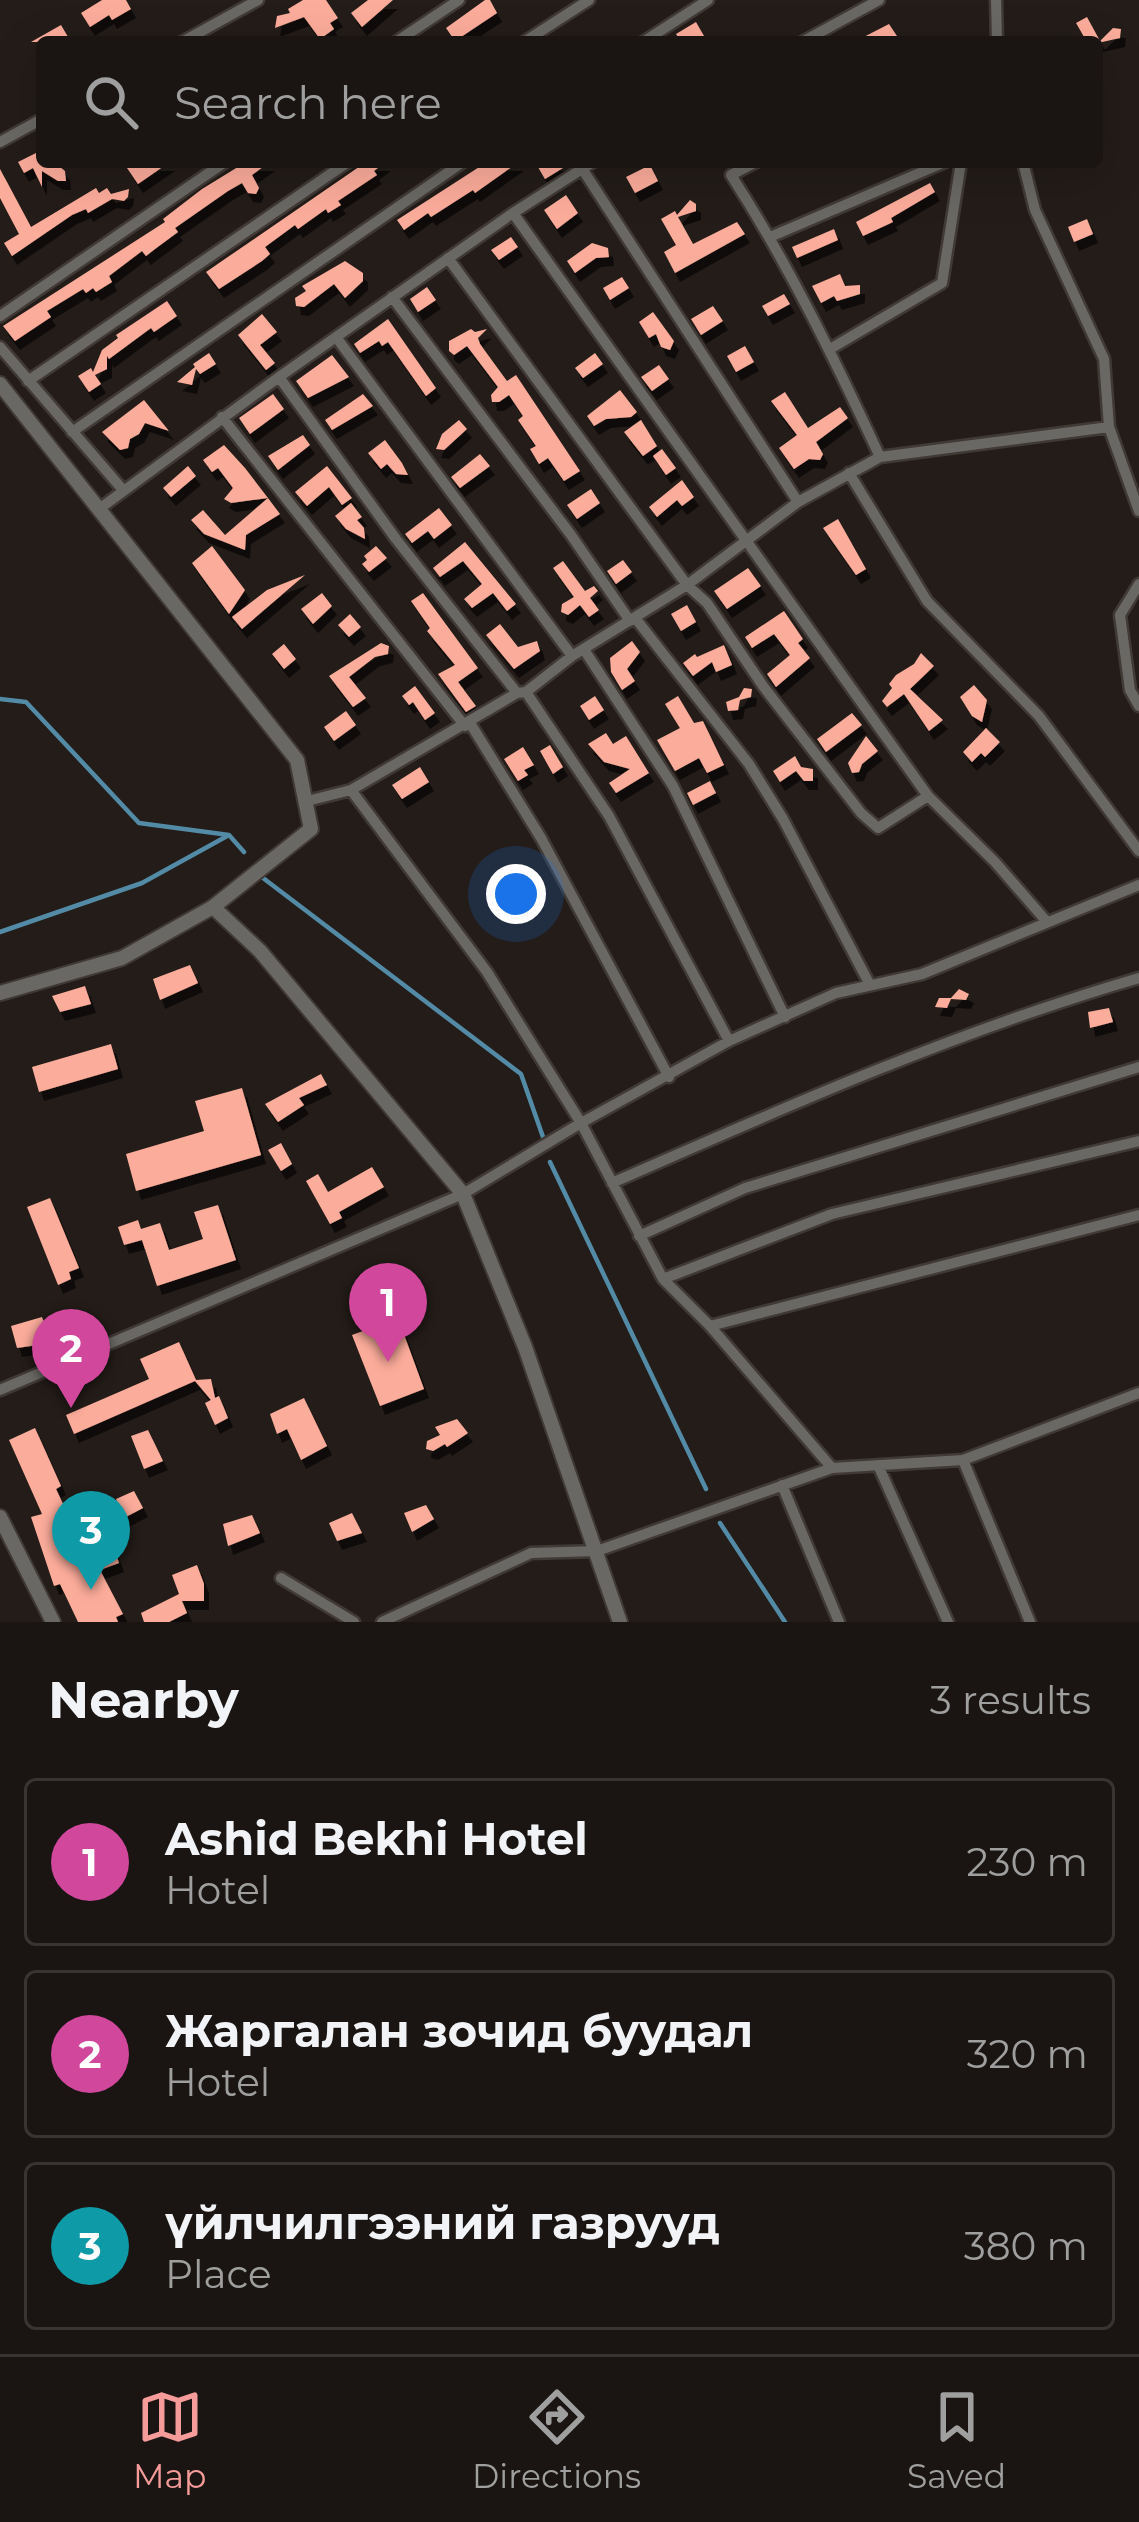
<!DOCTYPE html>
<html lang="en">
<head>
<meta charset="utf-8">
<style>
	:root { --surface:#1a1512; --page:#272220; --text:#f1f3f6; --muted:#9f9f9f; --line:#383432; --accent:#f59b99 }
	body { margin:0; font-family:Montserrat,sans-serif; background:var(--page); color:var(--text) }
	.you { position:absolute; left:516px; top:894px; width:42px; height:42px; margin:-30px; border:9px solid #fff; border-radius:50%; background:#1a73e8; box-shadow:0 0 0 18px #1a73e833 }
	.badge { display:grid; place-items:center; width:78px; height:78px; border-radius:50%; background:var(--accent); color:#fff; font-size:39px; font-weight:700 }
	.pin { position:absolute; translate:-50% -99px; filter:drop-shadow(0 3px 6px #0008) }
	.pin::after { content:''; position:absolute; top:63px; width:42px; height:36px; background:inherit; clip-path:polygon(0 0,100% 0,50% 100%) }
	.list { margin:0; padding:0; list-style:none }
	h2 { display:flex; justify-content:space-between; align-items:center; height:156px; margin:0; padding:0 48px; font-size:51px }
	h2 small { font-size:39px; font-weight:400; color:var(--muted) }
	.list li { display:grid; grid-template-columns:78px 1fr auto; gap:36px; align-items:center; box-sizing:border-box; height:168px; margin:0 24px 24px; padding:0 24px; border:3px solid var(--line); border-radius:12px }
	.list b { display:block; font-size:45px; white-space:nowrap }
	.list p { margin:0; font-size:39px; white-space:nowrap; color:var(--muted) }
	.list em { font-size:39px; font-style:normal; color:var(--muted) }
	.icon { flex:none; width:66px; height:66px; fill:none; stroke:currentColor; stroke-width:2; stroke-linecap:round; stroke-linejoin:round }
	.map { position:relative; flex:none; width:1139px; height:1622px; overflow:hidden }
	.search { position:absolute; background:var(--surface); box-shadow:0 12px 48px #0002; left:36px; right:36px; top:36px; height:132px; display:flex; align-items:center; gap:30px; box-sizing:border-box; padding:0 42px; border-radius:12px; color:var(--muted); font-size:45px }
	.sheet { height:732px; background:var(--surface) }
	nav { display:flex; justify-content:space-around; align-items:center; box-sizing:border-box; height:168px; border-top:3px solid var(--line); background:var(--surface); font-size:33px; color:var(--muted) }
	nav a { display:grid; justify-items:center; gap:6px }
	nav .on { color:var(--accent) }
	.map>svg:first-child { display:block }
</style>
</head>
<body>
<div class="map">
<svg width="1139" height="1622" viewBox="0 0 1139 1622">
	<defs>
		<filter id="shadow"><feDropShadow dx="5" dy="9" stdDeviation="0" flood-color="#0009"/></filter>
	</defs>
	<rect width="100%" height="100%" fill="#231c18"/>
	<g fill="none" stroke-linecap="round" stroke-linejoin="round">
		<!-- stream -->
		<path stroke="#538ba7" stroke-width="4.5" d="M 0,699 L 26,702 L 139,823 L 229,835
			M 263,878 L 521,1074 L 543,1137
			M 0,932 L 142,883 L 229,835 L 244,852
			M 550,1162 L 706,1489
			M 720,1523 L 785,1622"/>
	</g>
	<!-- building -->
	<path fill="#fcac9b" filter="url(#shadow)" d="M 102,0 L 126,0 L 131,9 L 112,20 L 109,15 L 90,27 L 81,13 Z
		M 303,0 L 326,0 L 338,18 L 330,23 L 334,29 L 320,39 L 304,17 L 275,28 L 277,16 L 290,13 L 288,9 Z
		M 368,0 L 393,0 L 362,27 L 351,13 Z
		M 485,0 L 490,0 L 497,13 L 455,41 L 446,28 Z
		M 1087,17 L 1100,41 L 1113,28 L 1121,29 L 1120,38 L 1098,43 L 1087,42 L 1076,23 Z
		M 696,22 L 704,36 L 694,42 L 681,42 L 676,34 Z
		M 889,24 L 901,42 L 854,42 Z
		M 61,25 L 71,42 L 31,42 Z
		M 42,150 L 42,162 L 54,162 L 65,171 L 66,181 L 58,181 L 42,171 L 42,187 L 33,168 L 24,173 L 18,162 Z
		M 136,162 L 170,162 L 138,184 L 127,168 Z
		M 246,162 L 270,162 L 252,175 L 259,188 L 256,194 L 248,193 L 242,183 L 228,191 L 175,228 L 178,232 L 155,249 L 146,256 L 142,251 L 109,276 L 112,282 L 96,292 L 93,288 L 86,293 L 83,289 L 47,311 L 51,317 L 15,341 L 3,326 L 165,222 L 163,219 L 202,189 Z
		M 366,162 L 386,162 L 374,171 L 377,175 L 338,201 L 341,205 L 328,213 L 326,209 L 298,229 L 295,225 L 265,247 L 270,254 L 262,261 L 219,289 L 206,272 Z
		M 487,162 L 519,162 L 475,193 L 473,190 L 431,217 L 428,213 L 404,230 L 397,220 Z
		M 535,162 L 573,162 L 545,179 Z
		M 650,165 L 658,181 L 635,193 L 626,177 Z
		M 0,169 L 31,227 L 96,188 L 99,193 L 107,188 L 111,194 L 129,189 L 128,197 L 124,201 L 112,199 L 88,213 L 86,209 L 72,215 L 12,256 L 4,243 L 19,234 L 0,198 Z
		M 930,183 L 935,192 L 891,218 L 893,222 L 863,236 L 856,222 Z
		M 566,195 L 578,213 L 557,229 L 544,210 Z
		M 690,200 L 696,204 L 696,211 L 678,217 L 693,244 L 737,222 L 745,234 L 675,273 L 664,252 L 676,245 L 661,219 L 675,211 L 677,215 Z
		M 1087,219 L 1093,234 L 1074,242 L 1068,227 Z
		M 834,229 L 838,240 L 797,258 L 792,247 Z
		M 511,237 L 518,247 L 499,260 L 491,250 Z
		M 592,243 L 608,248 L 609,257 L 596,258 L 575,273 L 567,261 Z
		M 345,261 L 363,273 L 363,281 L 345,298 L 334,284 L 304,307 L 296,306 L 295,298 L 306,291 L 302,286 Z
		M 840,274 L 845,286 L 860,285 L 860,294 L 837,301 L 834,296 L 821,303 L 812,286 Z
		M 622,277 L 629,288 L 610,300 L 603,288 Z
		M 427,287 L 436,300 L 418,312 L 410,299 Z
		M 784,294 L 790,304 L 768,316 L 762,306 Z
		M 167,301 L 177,316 L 154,332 L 151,328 L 109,359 L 107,356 L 107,369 L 95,375 L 101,384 L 89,392 L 78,376 L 91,368 L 93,372 L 102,350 L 118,338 L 116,335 Z
		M 713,306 L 723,321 L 701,335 L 691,319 Z
		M 653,312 L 674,341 L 670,350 L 661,347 L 656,334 L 649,338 L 639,322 Z
		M 262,314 L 277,332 L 260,345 L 275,363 L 266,370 L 238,335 Z
		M 388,319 L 436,388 L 426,396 L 388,342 L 382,346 L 379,341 L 360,353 L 354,344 Z
		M 471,329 L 475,332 L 487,329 L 478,338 L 480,344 L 507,381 L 516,375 L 580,471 L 564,481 L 548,458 L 539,464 L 530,449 L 536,446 L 518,420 L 523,416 L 509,395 L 499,402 L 492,402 L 491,395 L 498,387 L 467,346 L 454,355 L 449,351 L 449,341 Z
		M 745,346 L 754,362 L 736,372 L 727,356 Z
		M 209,353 L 216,364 L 200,374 L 196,369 L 192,385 L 177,382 L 195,367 L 193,364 Z
		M 595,353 L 603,364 L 583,378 L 575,368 Z
		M 332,355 L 349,377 L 308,398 L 296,381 Z
		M 659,365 L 669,379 L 652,391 L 641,377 Z
		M 620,390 L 637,412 L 631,417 L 606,419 L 594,426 L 587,416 Z
		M 785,392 L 808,428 L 840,407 L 848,418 L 816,442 L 823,454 L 820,460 L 809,459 L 794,469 L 779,448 L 797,435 L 771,401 Z
		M 273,394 L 284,409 L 250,434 L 239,418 Z
		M 363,394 L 373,406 L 332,430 L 325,420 Z
		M 144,400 L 169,431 L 145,423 L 139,434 L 130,439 L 128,448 L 120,450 L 102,432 Z
		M 459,420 L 467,429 L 444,450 L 436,449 L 442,434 Z
		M 641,420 L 657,446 L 643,456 L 624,432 Z
		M 303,435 L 310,445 L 278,470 L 268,456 Z
		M 385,440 L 402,463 L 408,475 L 396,474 L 387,464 L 381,469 L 368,453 Z
		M 224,445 L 245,468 L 268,498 L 231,503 L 224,499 L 233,488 L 218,468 L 212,472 L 203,460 Z
		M 662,449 L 676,468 L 666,475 L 653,456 Z
		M 480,454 L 490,466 L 460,488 L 451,477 Z
		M 188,466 L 196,476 L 171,497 L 163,488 Z
		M 327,466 L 352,498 L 342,505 L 329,487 L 307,506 L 295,492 Z
		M 682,480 L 694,497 L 682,506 L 677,500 L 657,517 L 649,507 Z
		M 591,489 L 600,503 L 577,519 L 567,505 Z
		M 268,498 L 280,514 L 246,535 L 245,550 L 204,534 L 191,520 L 203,510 L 225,535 Z
		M 351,503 L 362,517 L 357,520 L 364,528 L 365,539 L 346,529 L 335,516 Z
		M 439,508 L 452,525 L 434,539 L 428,531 L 412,543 L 405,534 Z
		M 838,519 L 866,569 L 856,575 L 823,528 Z
		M 465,542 L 516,604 L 507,611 L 493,593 L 472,608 L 464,599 L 482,584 L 463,561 L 440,577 L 433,568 Z
		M 212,546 L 245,590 L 229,614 L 192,563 Z
		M 376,546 L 387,558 L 369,572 L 362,564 L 367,560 L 364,556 Z
		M 623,560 L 632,572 L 616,584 L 607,571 Z
		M 563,561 L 585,591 L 594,586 L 598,591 L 590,598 L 599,610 L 589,617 L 580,605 L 568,615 L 561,612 L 562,604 L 574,597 L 553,568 Z
		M 748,568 L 761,586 L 727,609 L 714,591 Z
		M 305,575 L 242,629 L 232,617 L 267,590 Z
		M 322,593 L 332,606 L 313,624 L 301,609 Z
		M 423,593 L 478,668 L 458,682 L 476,706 L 466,712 L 438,674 L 455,665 L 427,631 L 430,628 L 411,601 Z
		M 687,605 L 696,622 L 681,631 L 671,614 Z
		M 784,611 L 803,639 L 798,643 L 810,658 L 776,687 L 767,674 L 790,655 L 774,634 L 752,648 L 745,637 Z
		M 350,614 L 361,627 L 349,637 L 338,625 Z
		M 500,624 L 518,647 L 537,641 L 540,651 L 514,669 L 486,635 Z
		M 632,641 L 640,652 L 627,669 L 635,681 L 622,690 L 611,672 L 610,658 Z
		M 381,643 L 389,646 L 388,654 L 375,657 L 349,677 L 366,698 L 353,707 L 329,676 Z
		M 284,644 L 296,659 L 284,669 L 272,654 Z
		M 724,645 L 732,665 L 716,672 L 712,662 L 693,676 L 683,663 L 695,654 L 697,657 Z
		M 921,653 L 934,666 L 910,689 L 943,720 L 929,731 L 904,694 L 887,707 L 882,701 L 892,688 L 889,684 L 896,675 L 914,664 Z
		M 974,685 L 987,700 L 982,722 L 972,716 L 960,697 Z
		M 415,686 L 435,713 L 425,720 L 413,702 L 409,705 L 402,696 Z
		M 744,688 L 752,689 L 751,697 L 740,700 L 738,710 L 728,711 L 726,702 L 739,697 Z
		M 595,696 L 604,710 L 589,720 L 580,706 Z
		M 678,696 L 694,723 L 703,721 L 724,765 L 707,773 L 699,758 L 675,771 L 657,740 L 680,728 L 665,704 Z
		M 346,711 L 356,725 L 334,741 L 324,727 Z
		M 852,713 L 862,725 L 826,752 L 817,739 Z
		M 986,728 L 1000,742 L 985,757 L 981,753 L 972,762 L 963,752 Z
		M 606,733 L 613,744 L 626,736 L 649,773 L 616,793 L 609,783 L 630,769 L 604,762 L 588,744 Z
		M 866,736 L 878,751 L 862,764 L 859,772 L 852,773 L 848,763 Z
		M 550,745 L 563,767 L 553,774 L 540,751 Z
		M 523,747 L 534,765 L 524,770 L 528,775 L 518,781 L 504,759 Z
		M 795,756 L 801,767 L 813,769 L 813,781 L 804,781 L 796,771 L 780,782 L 773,771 Z
		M 420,767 L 429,782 L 402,799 L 392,785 Z
		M 710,781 L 716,793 L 693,805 L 687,793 Z
		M 190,965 L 198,983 L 160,1000 L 153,979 Z
		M 85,986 L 91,1004 L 60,1012 L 52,996 Z
		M 959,989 L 969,994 L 966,1000 L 951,999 L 947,1008 L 935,1007 L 939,998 L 951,998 Z
		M 1109,1008 L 1113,1022 L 1090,1028 L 1088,1012 Z
		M 111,1044 L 118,1069 L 39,1092 L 32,1067 Z
		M 321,1074 L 327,1085 L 299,1098 L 304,1105 L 278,1122 L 265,1104 Z
		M 242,1088 L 261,1155 L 136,1191 L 126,1154 L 204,1131 L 195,1101 Z
		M 281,1143 L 292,1164 L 281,1171 L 268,1150 Z
		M 372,1167 L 384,1187 L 339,1212 L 342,1218 L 330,1224 L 306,1181 L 318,1174 L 328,1192 Z
		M 50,1198 L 79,1268 L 69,1272 L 71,1279 L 58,1285 L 27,1207 Z
		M 218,1205 L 236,1260 L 157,1286 L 142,1240 L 124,1245 L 118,1227 L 138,1220 L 141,1229 L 160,1223 L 169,1250 L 203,1239 L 194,1212 Z
		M 42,1317 L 52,1343 L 17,1348 L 11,1326 Z
		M 398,1318 L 424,1389 L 380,1406 L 352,1335 Z
		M 179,1342 L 196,1380 L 211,1379 L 215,1398 L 219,1396 L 228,1418 L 215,1425 L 205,1403 L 211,1400 L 195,1381 L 74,1434 L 66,1415 L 149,1379 L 140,1359 Z
		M 304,1398 L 327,1446 L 301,1460 L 287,1429 L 277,1434 L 270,1414 Z
		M 457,1419 L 468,1433 L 447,1447 L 445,1444 L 433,1451 L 426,1449 L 427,1441 L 440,1435 L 435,1427 Z
		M 35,1428 L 61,1486 L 56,1489 L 79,1538 L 107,1528 L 119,1563 L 100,1570 L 123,1614 L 116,1617 L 118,1622 L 78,1622 L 60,1584 L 54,1586 L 31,1517 L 42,1514 L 9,1440 Z
		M 148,1430 L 163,1461 L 144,1469 L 131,1436 Z
		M 134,1491 L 143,1508 L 122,1519 L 116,1499 Z
		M 426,1505 L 434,1519 L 412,1532 L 404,1513 Z
		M 352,1513 L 362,1533 L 337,1541 L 329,1523 Z
		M 252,1515 L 260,1533 L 228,1546 L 223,1524 Z
		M 197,1565 L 204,1584 L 204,1601 L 182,1601 L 187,1613 L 169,1622 L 144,1622 L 141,1613 L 179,1594 L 172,1575 Z"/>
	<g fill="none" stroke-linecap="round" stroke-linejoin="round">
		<!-- minor casing -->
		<g stroke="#403935" stroke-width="15">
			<path id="minor" d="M 996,0 L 997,42
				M 182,42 L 258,0
				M 396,42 L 459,0
				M 524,42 L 589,0
				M 643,42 L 708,0
				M 802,42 L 879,0
				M 0,142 L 42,119
				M 756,162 L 731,175 C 789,265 835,360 880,457
				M 1023,162 L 1035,210 L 1104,359 L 1109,427 L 1139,511
				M 583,170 L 798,502
				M 513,213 L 928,796 L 995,862 L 1047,922
				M 770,237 L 945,162
				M 448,258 L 687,585 L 707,603 L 763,686 L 861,813 L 878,828 L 928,796
				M 392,297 L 571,535 L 630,621
				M 0,316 L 225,162
				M 336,337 L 572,656
				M 0,347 L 123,490
				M 830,349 L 942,283 L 961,162
				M 279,377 L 396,539 L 517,693
				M 28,381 L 348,162
				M 222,417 L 465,726
				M 72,432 L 463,162
				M 849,473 L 927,601 L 1039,716 L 1139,851
				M 99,509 L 279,377 L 513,213 L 593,162
				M 1139,584 L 1120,615 L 1130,690 L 1139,706
				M 636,619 L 749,764 L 783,819 L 870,985
				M 585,651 L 673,786 L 785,1017
				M 526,692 L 609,816 L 729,1041
				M 470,723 L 541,838 L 669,1077
				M 351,790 L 487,972 L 581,1123 L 663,1279 L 710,1326 L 832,1468
				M 307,801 L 351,790 L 517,693 L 526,692 L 572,656 L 687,585 L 798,502 L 880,457 L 1109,427
				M 612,1183 C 785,1107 957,1031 1139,978
				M 639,1236 L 745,1188 L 1139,1067
				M 663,1279 L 832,1214 L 1139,1141
				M 710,1326 L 1139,1215
				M 0,1390 L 463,1194 L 581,1123 L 729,1041 L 836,993 L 922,974 L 1139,885
				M 963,1460 L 1030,1622
				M 878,1465 L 948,1622
				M 782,1485 L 839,1622
				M 281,1578 L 354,1622
				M 382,1622 L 531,1553 L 597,1551 L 832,1468 L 963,1460 L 1139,1393"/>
		</g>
		<!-- tertiary casing -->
		<g stroke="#403935" stroke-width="18">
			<path id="tertiary" d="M 0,384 L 297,760 L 311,829 L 213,907 L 122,958 L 0,993
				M 213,907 L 260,951 L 463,1194 L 525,1347 L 620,1622
				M 0,1517 L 53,1622"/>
		</g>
		<!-- minor -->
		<use href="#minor" stroke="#6a6864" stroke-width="10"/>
		<!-- tertiary -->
		<use href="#tertiary" stroke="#6a6864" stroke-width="14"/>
	</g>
</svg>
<div class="you"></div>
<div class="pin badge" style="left:388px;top:1362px;background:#d1479c">1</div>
<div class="pin badge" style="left:71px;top:1408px;background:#d1479c">2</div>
<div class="pin badge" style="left:91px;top:1590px;background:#0f9aa8">3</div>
<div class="search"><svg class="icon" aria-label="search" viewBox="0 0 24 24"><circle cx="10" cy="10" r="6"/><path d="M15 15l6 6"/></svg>Search here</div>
</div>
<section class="sheet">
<h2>Nearby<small>3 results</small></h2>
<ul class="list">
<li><span class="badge" style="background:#d1479c">1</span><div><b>Ashid Bekhi Hotel</b><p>Hotel</p></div><em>230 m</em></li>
<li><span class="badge" style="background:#d1479c">2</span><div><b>Жаргалан зочид буудал</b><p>Hotel</p></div><em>320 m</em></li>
<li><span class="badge" style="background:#0f9aa8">3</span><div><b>үйлчилгээний газрууд</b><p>Place</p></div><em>380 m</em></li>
</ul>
</section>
<nav>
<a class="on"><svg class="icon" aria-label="map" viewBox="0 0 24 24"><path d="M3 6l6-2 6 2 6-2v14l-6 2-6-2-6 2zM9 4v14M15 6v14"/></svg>Map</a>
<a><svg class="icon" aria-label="directions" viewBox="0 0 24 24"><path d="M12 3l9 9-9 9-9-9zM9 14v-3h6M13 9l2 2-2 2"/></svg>Directions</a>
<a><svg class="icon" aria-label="saved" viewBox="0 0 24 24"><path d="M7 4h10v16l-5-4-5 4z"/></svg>Saved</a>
</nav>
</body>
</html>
